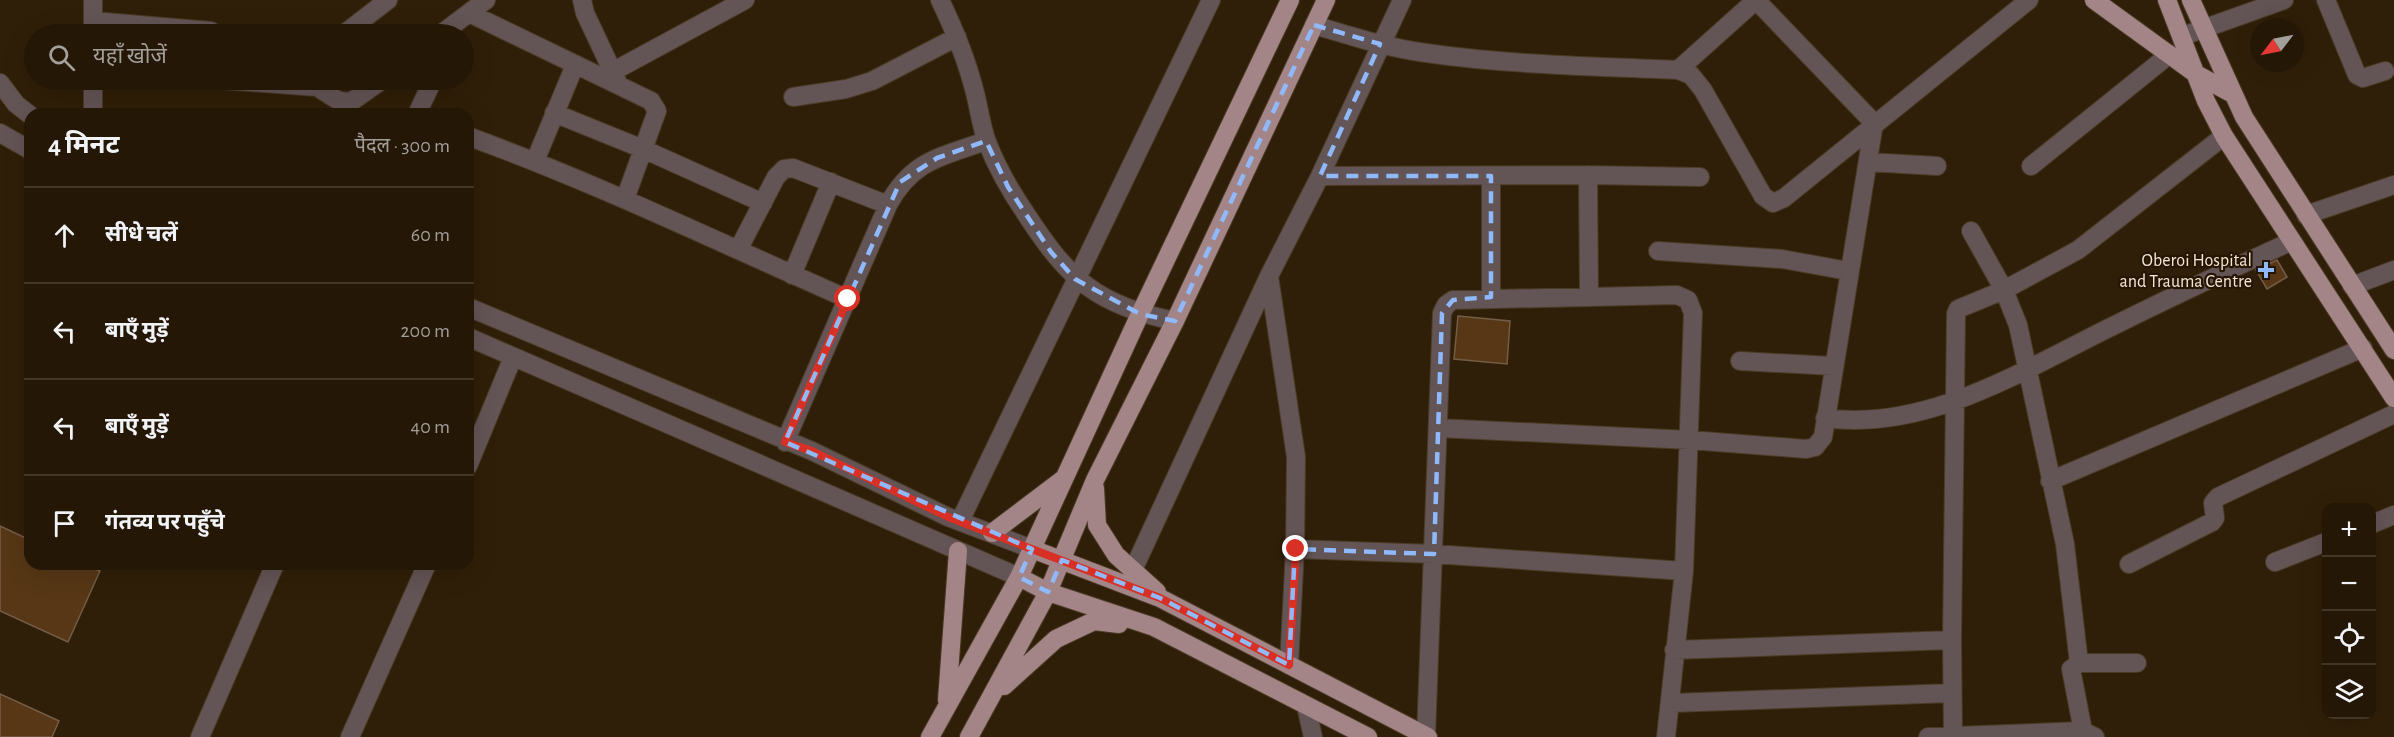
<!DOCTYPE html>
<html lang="hi">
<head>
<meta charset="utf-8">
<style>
	:root { --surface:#241706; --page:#302414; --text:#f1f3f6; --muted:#a39f9b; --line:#413628 }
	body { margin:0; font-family:"Alegreya Sans","Noto Sans Devanagari",sans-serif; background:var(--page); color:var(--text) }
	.controls { position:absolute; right:18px; bottom:18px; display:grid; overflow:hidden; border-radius:12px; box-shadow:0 6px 24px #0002 }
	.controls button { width:54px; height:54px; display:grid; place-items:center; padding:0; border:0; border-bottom:2px solid var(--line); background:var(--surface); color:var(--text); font:30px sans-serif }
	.compass { position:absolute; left:2250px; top:18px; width:54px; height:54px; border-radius:50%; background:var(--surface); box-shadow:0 6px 24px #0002; rotate:238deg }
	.stop { position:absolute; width:18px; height:18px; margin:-14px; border:4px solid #d93025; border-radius:50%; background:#fff }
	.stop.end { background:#d93025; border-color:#fff; box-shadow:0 2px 6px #0008 }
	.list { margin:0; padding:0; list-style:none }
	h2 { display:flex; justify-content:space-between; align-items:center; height:78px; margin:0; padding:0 24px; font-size:26px }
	h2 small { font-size:20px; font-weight:400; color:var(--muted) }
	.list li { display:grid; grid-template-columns:39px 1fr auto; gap:18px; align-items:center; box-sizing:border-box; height:96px; padding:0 24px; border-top:2px solid var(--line) }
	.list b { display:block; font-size:22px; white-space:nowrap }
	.list em { font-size:20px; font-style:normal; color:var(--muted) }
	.icon { flex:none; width:33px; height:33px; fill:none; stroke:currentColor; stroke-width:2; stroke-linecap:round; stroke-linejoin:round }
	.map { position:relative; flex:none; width:2394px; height:737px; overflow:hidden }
	.search { position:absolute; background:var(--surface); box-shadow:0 6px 24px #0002; left:24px; top:24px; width:450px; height:66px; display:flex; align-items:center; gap:15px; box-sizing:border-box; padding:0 21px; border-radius:33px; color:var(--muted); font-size:22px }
	.panel { position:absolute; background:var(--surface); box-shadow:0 6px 24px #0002; left:24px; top:108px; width:450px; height:462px; border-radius:18px }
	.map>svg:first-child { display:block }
</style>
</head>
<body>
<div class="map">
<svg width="2394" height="737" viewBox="0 0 2394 737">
	<rect width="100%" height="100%" fill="#301f08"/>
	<!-- building -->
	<path fill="#573715" stroke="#745d47" stroke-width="1.5" d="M 2277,260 L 2287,277 L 2267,289 L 2256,270 Z
		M 1458,316 L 1510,321 L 1507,364 L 1454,359 Z
		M 0,526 L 30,540 L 30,564 L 84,564 L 100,571 L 68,642 L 0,611 Z
		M 0,694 L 59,721 L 52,737 L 0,737 Z"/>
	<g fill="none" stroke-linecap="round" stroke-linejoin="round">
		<!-- minor casing -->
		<g stroke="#4b3b25" stroke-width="20">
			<path id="minor" d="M 93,0 L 93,34
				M 582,0 L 585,13 L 617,81
				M 940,0 C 954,29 966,58 974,89 C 979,107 981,126 987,142 C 997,168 1011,192 1026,214 C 1068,279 1098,306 1175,321
				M 2326,0 L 2357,75 L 2363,78 L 2385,71
				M 469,13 L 651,101 L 657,111 L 625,199
				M 93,21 L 211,31 L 216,34
				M 1314,25 C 1351,36 1388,48 1426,53 C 1509,65 1594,66 1678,70 L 1691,75 L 1703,90 L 1763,196 L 1773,203 L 1784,198 L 2029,0
				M 344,34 L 388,0
				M 441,34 L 486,0
				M 2183,36 L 2284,0
				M 612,72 L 745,0
				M 93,80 L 93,114
				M 223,80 L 317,87 L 339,101 L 351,102 L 382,80
				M 0,83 L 16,104 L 30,115
				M 793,97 L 846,89 L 872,81 L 957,37
				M 554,113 L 643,149 L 763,203
				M 417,114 L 433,80
				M 0,133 L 30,150
				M 470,137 C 599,184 722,244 848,299
				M 535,161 L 575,65
				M 1868,162 L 1937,166
				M 2031,166 L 2170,54
				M 1588,175 L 1589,295
				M 1320,176 L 1588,175 L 1700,177
				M 1491,176 L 1491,297
				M 888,205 C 912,160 941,157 986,141
				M 2306,215 L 2394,185
				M 1971,231 L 2004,290 L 2018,325 L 2065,544 L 2079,663 L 2071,669 L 2083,731
				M 738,250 L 776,177 L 784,169 L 793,168 L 888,205 L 785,442
				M 1658,251 L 1782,259 L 1848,271
				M 792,275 L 831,182
				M 1269,276 L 1296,457 L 1295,549 L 1289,665
				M 2352,286 L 2394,270
				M 468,307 L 812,451 L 948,517 L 1032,549
				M 468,337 L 1019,577
				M 1740,361 L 1833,366
				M 1825,418 C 1927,432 2023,370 2111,327 C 2171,297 2231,269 2292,241
				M 1438,428 L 1690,440 L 1806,449 L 1815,447 L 1823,437 L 1874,123 L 1756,0 L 1678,70
				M 468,466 L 513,357
				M 2050,481 L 2363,348
				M 960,521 L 1211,0
				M 2372,524 L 2394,515
				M 1295,549 L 1434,554 L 1684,571
				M 2275,562 L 2326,542
				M 2129,564 L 2212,522 L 2215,518 L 2213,503 L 2218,497 L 2394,414
				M 1133,570 L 1269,276 L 1320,176 L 1402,0
				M 1674,650 L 1952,640
				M 2079,663 L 2137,663
				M 1671,703 L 1952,693
				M 1306,706 L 1313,737
				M 1953,735 L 1952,640 L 1956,314 L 1958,309 L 2004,290 L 2078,250 L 2224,136
				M 1426,736 L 1442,313 L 1446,305 L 1453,300 L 1677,295 L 1688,300 L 1693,313 L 1684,571 L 1666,737
				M 200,737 L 275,564
				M 350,737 L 427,564
				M 1928,737 L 2083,731 L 2095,737"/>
		</g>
		<!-- major casing -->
		<g stroke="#4b3b25" stroke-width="20">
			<path id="major" d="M 2094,0 L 2196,74 L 2231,93
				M 2167,0 L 2206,101 L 2224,136 L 2394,398
				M 2191,0 L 2244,117 L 2394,350
				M 1095,488 L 1097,525 L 1116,555 L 1157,592
				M 992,533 L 1062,480
				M 1032,549 L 1160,598 L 1428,737
				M 1019,577 L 1048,592 L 1154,627 L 1368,737
				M 1004,686 L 1056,639 L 1094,621 L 1119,624
				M 947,700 L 958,551
				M 930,737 L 1019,577 L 1140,314 L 1290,0
				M 969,737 L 1048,592 L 1095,480 L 1175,321 L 1326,0"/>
		</g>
		<!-- minor -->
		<use href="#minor" stroke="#635455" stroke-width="18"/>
		<!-- major -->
		<use href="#major" stroke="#a48587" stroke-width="18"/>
	</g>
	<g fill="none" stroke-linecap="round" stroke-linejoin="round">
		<!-- route -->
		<path stroke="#d93025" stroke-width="8" d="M 848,299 L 785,442 L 812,451 L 948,517 L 1160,598 L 1289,665 L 1296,549"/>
	</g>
	<!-- marked area -->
	<path fill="none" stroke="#8fb8fd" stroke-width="4.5" stroke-dasharray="12 8" stroke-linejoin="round" d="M 1314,25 L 1380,44 L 1320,176 L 1491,176 L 1491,297 L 1453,300 L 1442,313 L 1434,554 L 1295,549 L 1289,665 L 1160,598 L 1062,560 L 1048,592 L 1019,577 L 1032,549 L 785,442 L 900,182 L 937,158 L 986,141 L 1008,187 L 1051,252 L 1075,279 L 1140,314 L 1175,321 Z"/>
	<!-- markers -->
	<path fill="#8fb8fd" stroke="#261601" stroke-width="2" d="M2263 261h6v6h6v6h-6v6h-6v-6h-6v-6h6z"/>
	<g text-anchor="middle" stroke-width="4.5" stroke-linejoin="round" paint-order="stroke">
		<!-- poi labels -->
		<g font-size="18" fill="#f2e6d8" stroke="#261601" text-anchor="end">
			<text x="2252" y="266">Oberoi Hospital<tspan x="2252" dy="21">and Trauma Centre</tspan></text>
		</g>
	</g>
</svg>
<div class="controls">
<button>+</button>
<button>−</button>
<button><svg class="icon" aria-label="locate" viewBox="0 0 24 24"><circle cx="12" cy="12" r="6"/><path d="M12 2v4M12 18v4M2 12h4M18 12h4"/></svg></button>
<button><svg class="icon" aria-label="layers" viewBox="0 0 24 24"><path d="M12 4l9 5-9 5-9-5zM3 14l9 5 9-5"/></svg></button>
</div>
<svg class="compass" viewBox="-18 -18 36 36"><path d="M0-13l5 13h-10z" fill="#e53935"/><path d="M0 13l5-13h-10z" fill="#a39f9b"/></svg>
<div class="stop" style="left:848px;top:299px"></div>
<div class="stop end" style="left:1296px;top:549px"></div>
<div class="search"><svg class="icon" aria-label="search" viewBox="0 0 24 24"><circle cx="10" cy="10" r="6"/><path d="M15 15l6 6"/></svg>यहाँ खोजें</div>
<section class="panel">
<h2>4 मिनट<small>पैदल · 300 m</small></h2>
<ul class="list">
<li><svg class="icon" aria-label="ahead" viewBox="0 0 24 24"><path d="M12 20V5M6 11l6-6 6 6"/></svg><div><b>सीधे चलें</b></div><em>60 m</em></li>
<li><svg class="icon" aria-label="left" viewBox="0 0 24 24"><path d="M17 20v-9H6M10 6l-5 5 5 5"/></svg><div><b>बाएँ मुड़ें</b></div><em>200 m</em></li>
<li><svg class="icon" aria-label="left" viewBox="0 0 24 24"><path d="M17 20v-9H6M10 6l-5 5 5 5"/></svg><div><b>बाएँ मुड़ें</b></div><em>40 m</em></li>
<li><svg class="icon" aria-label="arrive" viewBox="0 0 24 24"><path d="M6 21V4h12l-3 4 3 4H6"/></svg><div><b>गंतव्य पर पहुँचे</b></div></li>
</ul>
</section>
</div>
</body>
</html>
